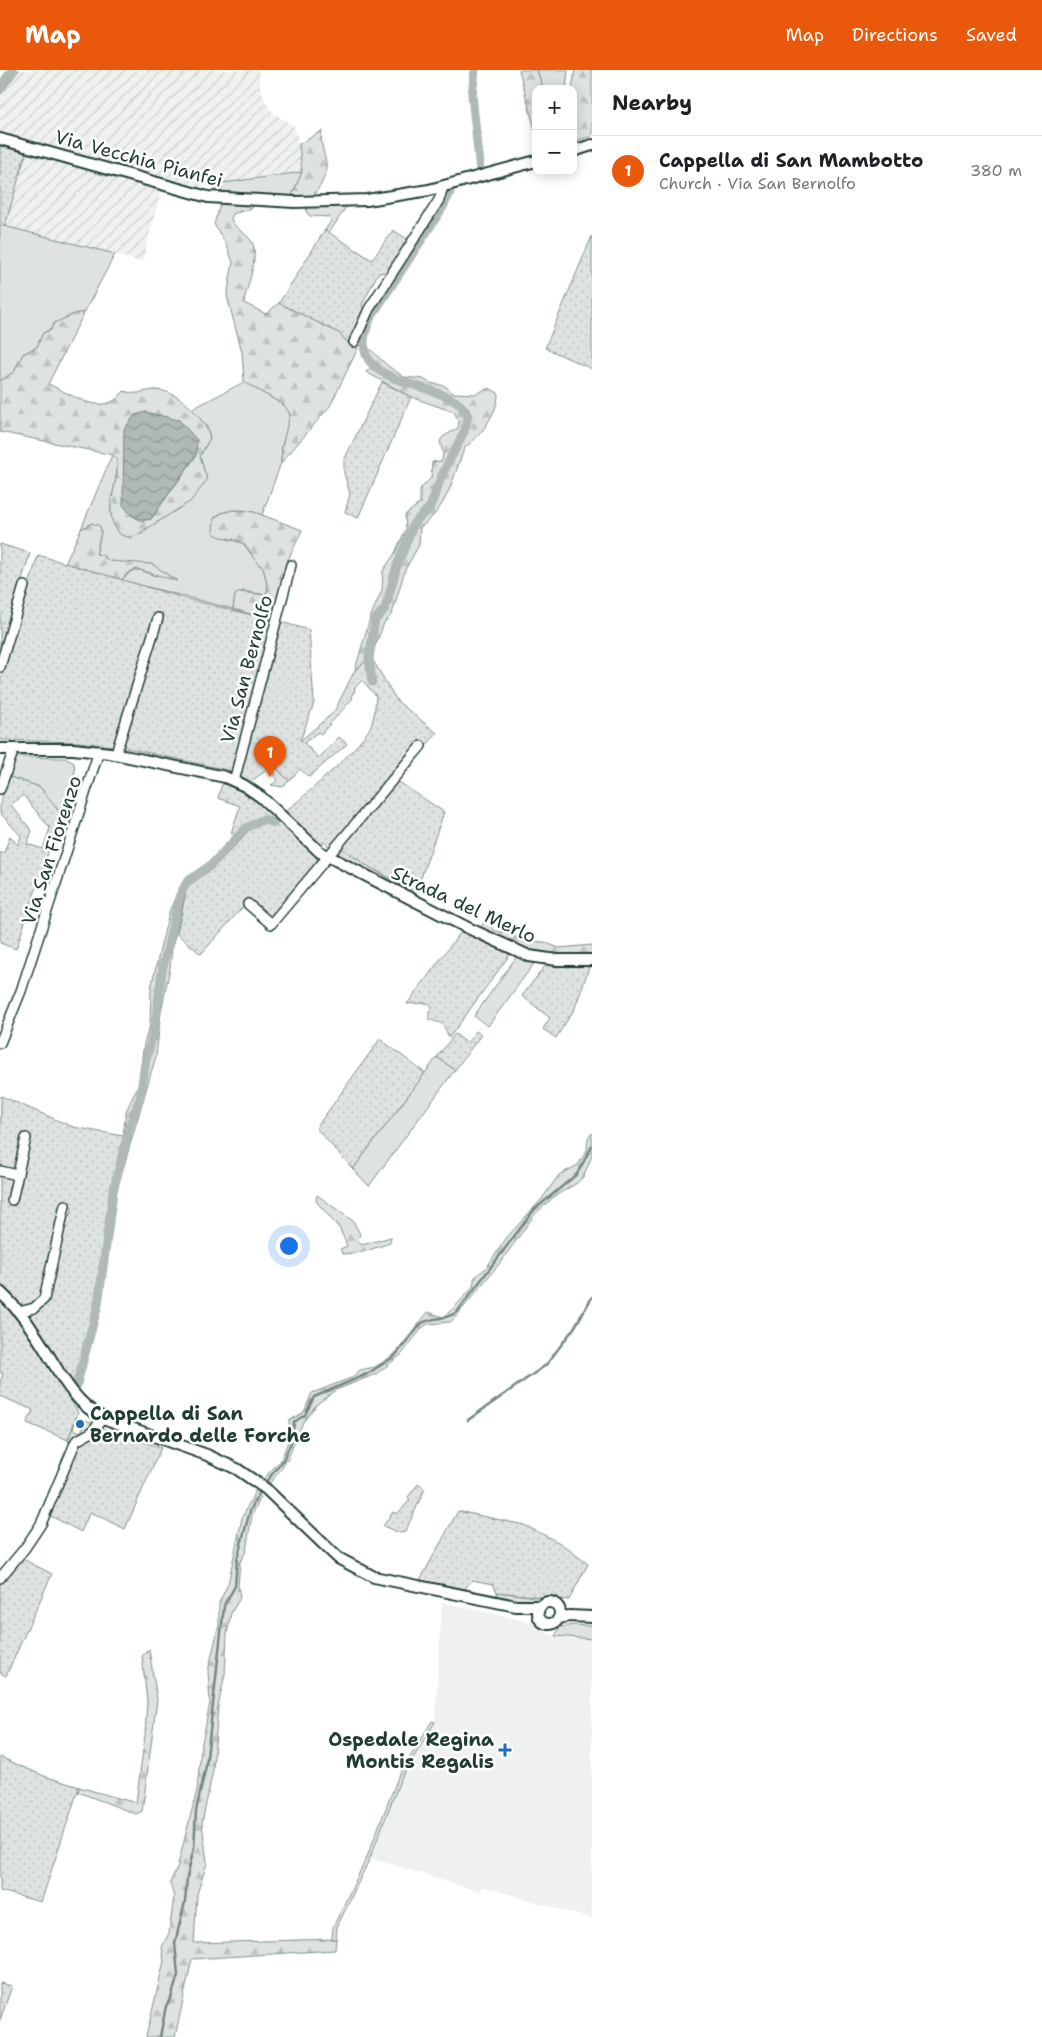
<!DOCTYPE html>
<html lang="en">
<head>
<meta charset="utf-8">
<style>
	:root { --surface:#fff; --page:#f6f6f6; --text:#202124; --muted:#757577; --line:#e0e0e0; --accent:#ea580c }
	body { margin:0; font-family:"Shantell Sans",sans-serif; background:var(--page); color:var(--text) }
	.controls { position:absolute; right:15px; top:15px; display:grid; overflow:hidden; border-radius:10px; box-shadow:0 2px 12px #0003 }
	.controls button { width:45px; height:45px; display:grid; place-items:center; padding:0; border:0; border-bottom:1px solid var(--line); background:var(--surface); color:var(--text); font:25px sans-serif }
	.you { position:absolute; left:288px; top:1175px; width:18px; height:18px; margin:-12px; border:4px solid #fff; border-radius:50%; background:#1a73e8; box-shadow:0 0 0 8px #1a73e833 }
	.badge { display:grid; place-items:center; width:32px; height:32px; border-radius:50%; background:var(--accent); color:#fff; font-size:16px; font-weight:700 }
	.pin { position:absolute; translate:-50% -41px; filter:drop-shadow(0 1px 2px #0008) }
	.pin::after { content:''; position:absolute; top:26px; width:18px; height:15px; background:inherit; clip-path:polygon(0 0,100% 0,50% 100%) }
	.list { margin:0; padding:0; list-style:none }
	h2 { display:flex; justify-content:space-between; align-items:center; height:65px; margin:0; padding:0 20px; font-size:21px }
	h2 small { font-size:16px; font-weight:400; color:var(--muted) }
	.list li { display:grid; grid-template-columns:32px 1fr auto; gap:15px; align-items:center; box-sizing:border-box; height:70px; padding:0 20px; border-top:1px solid var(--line) }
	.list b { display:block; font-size:19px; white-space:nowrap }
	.list p { margin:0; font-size:16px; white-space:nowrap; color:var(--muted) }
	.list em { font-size:16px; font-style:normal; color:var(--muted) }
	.map { position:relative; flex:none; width:592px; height:1967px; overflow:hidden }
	header { display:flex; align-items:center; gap:30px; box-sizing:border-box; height:70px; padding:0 25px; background:var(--accent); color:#fff }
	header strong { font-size:24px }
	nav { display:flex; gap:28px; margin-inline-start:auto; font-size:18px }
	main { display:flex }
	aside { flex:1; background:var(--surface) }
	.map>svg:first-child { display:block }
</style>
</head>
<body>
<header>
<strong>Map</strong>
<nav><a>Map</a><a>Directions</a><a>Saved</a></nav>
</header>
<main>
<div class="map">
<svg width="592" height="1967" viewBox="0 0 592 1967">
	<defs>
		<pattern id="industrial-furrows" width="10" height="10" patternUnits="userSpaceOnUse" patternTransform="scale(1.25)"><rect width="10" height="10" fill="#eef1f0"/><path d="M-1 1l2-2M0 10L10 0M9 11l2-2" fill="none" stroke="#ccd0ce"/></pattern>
		<pattern id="forest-firs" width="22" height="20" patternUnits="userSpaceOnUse" patternTransform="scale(1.25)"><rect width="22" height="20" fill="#dee3e2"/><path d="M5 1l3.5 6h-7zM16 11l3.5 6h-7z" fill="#bec4c2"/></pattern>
		<pattern id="garden-dots" width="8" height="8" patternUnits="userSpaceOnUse" patternTransform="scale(1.25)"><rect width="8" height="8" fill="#dee3e2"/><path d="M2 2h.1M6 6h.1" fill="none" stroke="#bec4c2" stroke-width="1.8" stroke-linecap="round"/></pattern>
		<pattern id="water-waves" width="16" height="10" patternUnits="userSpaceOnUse" patternTransform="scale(1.25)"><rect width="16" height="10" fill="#afbab7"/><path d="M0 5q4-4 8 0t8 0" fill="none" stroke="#8e9896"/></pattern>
	</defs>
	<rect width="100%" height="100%" fill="#fff"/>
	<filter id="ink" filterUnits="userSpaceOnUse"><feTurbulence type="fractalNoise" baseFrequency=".02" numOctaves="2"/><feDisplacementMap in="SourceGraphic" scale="10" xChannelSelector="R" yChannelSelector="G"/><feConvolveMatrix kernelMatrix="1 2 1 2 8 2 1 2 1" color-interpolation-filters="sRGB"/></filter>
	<g filter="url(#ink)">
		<!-- built -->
		<path fill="#eef1f0" d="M 442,1532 L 534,1553 L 541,1560 L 555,1567 L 592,1570 L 592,1849 L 482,1816 L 480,1822 L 370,1788 L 401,1708 L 435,1652 Z"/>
		<!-- industrial -->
		<path fill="url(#industrial-furrows)" d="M 19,0 L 259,0 L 259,13 L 265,31 L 273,43 L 294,56 L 299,74 L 302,102 L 201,117 L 0,63 L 0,25 Z
			M 7,74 L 162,118 L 142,192 L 0,155 Z"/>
		<!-- grass -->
		<path fill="#dee3e2" stroke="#7e908b" d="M 537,0 L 568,0 L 566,19 L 543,19 Z
			M 302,102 L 290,130 L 214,125 L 216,114 Z
			M 348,134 L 329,163 L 325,160 L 331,151 L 330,147 L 310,146 L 307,143 L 306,135 Z
			M 0,155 L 115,184 L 84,243 C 67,242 57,257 43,263 L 37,277 L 23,284 L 14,302 L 0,311 Z
			M 244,312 L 284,335 L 289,341 L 290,348 L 282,376 L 281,393 L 262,445 C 248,439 226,437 214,448 L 227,469 L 243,473 L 259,495 L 263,497 L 268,518 L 266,525 L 243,521 L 235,525 L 233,539 L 121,510 L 133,500 L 141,500 L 155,506 L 166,502 L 109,491 L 102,485 L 96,484 L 101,462 L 92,453 L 81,459 L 112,385 L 117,389 C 120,416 99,442 121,465 L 142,464 L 149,456 L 157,453 L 207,410 L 200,386 L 210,368 L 207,357 L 192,339 Z
			M 16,687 L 65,688 L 74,693 L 75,701 L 61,744 L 40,717 L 10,707 Z
			M 274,695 L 289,711 L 283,717 L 271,715 L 277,711 L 270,697 Z
			M 517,886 L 536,891 L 488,956 L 474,946 Z
			M 437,987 L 455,1000 L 369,1116 L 353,1099 Z
			M 77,1346 L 73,1359 L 81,1362 L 86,1350 L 94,1354 C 86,1362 76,1364 69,1373 L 68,1370 Z
			M 497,1522 L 545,1528 L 530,1532 L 497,1528 Z
			M 574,1555 L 592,1556 L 592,1569 L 555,1566 L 560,1557 Z
			M 432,1651 L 435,1652 L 401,1708 L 370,1788 L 337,1857 L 336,1869 L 332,1869 L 333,1857 L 367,1787 L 398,1707 Z"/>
		<!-- forest -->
		<path fill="url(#forest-firs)" stroke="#7e908b" fill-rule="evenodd" d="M 9,0 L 19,0 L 0,25 L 0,12 Z
			M 519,0 L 537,0 L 543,19 L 536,19 L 536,64 Z
			M 575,0 L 592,0 L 592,66 L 573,72 L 572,19 Z
			M 322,61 C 320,72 323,78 325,88 C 330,103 319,121 308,130 L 290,130 L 302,102 L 299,74 Z
			M 221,132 L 255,134 L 252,138 L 233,144 L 231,149 C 235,160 246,162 252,172 C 260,186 246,217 244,233 L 266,244 L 279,233 L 339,263 L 349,274 L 358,278 L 330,336 L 281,393 L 282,376 L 290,344 L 284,335 L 244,312 L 242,282 L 227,226 L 233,192 L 226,174 L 214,154 Z
			M 77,243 L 84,243 L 48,314 C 73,324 103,350 124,321 C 139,326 141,321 154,320 C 178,319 204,347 210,368 L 200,386 L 207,410 L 191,431 L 132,468 L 121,465 C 99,442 120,416 117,389 L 113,385 L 0,362 L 0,311 L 14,302 L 23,284 L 37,277 L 43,263 L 51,260 L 54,253 ZM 196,386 L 151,449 L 141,451 L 130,444 Z
			M 369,278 L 388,296 L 404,307 L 423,309 L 430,313 L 445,316 L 453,323 L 475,324 L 489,318 L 498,323 C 499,341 479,369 465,377 C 453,406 448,439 420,457 L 419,475 L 405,500 L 392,544 L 384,553 L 371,587 L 355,600 L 370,548 L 382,520 L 383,501 L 395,483 L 406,459 L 405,445 L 420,433 L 420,419 L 431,408 L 432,392 L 442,391 L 443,383 L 440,371 L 443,367 L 458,358 L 459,351 L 454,342 L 411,327 L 366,302 L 373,296 L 365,285 Z
			M 233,440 L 254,442 L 302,460 L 287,492 L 272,550 L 233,539 L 235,525 L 239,522 L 266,525 L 268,518 L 263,497 C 252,492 252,479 242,473 C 232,466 221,471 213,462 L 214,448 L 222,443 Z
			M 92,453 L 100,456 L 101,462 L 96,484 L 102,485 L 109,491 L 152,494 L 177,511 L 137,499 L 129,502 L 121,510 L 65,494 L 81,459 Z
			M 340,777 C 380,805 424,828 465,854 L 341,788 L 337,782 Z
			M 187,817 L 172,878 L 170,898 L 161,942 L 156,986 L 116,1123 L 126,1041 L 138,1016 L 144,973 L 150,955 L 151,918 L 162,871 L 170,839 L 176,827 Z
			M 487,846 L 493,860 L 514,865 L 520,871 L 544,872 L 559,878 L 592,875 L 592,887 L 540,886 L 479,861 Z
			M 592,1063 L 592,1086 L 583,1107 L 577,1113 L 555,1126 L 535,1144 L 503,1189 L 455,1248 L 450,1252 L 428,1254 L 423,1257 L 401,1285 L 376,1304 L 336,1320 L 317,1334 L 303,1352 L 286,1393 L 268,1415 L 262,1410 L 281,1390 L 290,1366 L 289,1351 L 304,1342 L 312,1323 L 351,1308 L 360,1300 L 375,1297 L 383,1292 L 395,1284 L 428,1242 L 443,1247 C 447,1246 471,1220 473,1216 C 474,1213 474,1210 474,1208 L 487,1197 L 507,1167 L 541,1130 L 559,1105 L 578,1095 L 587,1080 L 588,1068 Z
			M 317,1125 L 353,1151 L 360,1164 L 357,1171 L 362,1175 L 391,1167 L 390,1173 L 363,1182 L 343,1184 L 340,1179 L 347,1176 L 340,1159 L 316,1131 Z
			M 255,1421 L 261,1427 L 252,1445 L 246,1481 L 240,1492 L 238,1516 L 240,1528 L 231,1543 L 227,1564 L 225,1604 L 218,1636 L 213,1700 L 202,1753 L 207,1793 L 197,1824 L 194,1873 L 336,1869 L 335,1880 L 192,1889 L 175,1967 L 146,1967 L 164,1891 L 162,1877 L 169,1863 L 174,1827 L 170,1813 L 178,1795 L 197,1720 L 201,1678 L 210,1633 L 208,1601 L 219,1555 L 219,1533 L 228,1514 L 242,1448 Z
			M 149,1579 L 157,1630 L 143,1735 L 142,1741 L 136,1744 L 78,1722 L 79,1717 L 136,1733 L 145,1665 L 147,1631 L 142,1586 Z"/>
		<!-- garden -->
		<path fill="url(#garden-dots)" stroke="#7e908b" fill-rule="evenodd" d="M 0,73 L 27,79 L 5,156 L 0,155 Z
			M 325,160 L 372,190 L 393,160 L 410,171 L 389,202 L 378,203 L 362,235 L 365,242 L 349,274 L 339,263 L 279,233 Z
			M 592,166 L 592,299 L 545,278 Z
			M 382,312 L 411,327 L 358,448 L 345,442 L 350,424 L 344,403 L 344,390 Z
			M 0,474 L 30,483 L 0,581 Z
			M 38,485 L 191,530 L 272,550 L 232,701 L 122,677 L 163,545 L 155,542 L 113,676 L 78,672 L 0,670 L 0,613 Z
			M 281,552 L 309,560 L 314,633 L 300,671 L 334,642 L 355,600 L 371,587 L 397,631 L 437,663 L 425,677 L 419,673 L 330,777 L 324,772 L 320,777 L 290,751 L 285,742 C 304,726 366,674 372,653 C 375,644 375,634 376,626 L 362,610 L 354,619 L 355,621 L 351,626 L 353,628 L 321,664 L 318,662 L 304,673 L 319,688 L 339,667 L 347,674 L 309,707 L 300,699 L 289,711 L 274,695 L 247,714 L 239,710 Z
			M 10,707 L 40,717 L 61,744 L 16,879 L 0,873 L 0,783 L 4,783 L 10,766 L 18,775 L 21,766 L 0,743 L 0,733 ZM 23,725 L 50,758 L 43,779 L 27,774 L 32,761 L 11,735 Z
			M 396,710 L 444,742 L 416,822 L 366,795 L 340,777 Z
			M 223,711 L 248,723 L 313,782 L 318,792 L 271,850 L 248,831 L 201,884 L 177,864 L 187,817 L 215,796 L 243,768 L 231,763 L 240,736 L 218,728 Z
			M 463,859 L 511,883 L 449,968 C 441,948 444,956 429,949 L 429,942 L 433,937 L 428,933 L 407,934 Z
			M 548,892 L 591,892 L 575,938 L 556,968 L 543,959 L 550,948 L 522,926 Z
			M 476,961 L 481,965 L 455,1000 L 437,987 L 455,964 L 467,973 Z
			M 380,969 L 425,1003 L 353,1099 L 316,1058 Z
			M 1,1026 L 73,1057 L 123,1066 L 100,1237 L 77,1322 L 26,1243 L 39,1239 L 48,1229 L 65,1149 L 71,1144 L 72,1137 L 62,1135 L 44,1221 L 37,1232 L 22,1238 L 0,1215 L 0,1105 L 13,1108 L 7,1134 L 15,1136 L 29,1066 L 22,1065 L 14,1100 L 0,1097 Z
			M 0,1230 L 28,1264 L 78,1342 L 68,1370 L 27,1353 L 33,1340 L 0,1326 L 0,1312 L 3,1304 L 0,1302 Z
			M 103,1358 L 161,1378 L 125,1459 L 90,1442 L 81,1462 L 49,1445 L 77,1375 L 90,1367 L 98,1369 Z
			M 418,1414 L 425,1419 L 405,1462 L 400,1463 L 383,1456 L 393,1442 L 397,1444 L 410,1430 L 408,1427 Z
			M 458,1441 L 524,1455 L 560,1473 L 588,1494 L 569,1530 L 497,1522 L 493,1514 L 472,1510 L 465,1519 L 419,1512 Z
			M 21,1488 L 52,1504 L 6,1606 L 0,1603 L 0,1514 Z
			M 0,1687 L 44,1706 L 79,1717 L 41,1832 L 0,1821 Z
			M 0,1913 L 12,1916 L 0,1950 Z"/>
		<!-- water -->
		<path fill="url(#water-waves)" stroke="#758883" d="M 146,342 L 179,350 L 197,370 L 196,385 L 151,449 C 137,451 131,446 123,435 L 124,359 L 135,345 Z"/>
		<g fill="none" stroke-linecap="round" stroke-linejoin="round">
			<!-- stream -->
			<path stroke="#758883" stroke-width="2.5" d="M 468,1350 L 546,1295 L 574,1258 L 592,1227
				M 264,1414 L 283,1391 L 292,1370 L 294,1352 L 305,1345 L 314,1327 L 367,1304 L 394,1287 L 422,1253 C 434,1246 445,1251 457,1242 L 534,1140 L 577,1104 L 592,1076
				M 160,1967 L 166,1936 L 171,1928 L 178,1905 L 175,1873 L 185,1832 L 187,1807 L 194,1778 L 196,1741 L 206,1696 L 224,1536 L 235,1516 L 237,1489 L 250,1441 L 261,1419"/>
			<!-- canal -->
			<path stroke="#afbab7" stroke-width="9" d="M 475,0 L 472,25 L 480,100
				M 0,18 L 12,0
				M 372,612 L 369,588 L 375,550 L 385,539 L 397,496 L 414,453 L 430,437 L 442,405 L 464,362 L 468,346 C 453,305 334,325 371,247 L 443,137 L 450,123
				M 76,1317 L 98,1235 L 113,1122 L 130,1054 L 140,1028 L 146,990 L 155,956 L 162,901 L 179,827 L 187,812 L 211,795 L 246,758 L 264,749 L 274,753"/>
			<!-- minor casing -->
			<g stroke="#1f3d34" stroke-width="12">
				<path id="minor" d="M 354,272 L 369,239 L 439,130 L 443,117
					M 0,597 L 24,516
					M 116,683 L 158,548
					M 234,711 L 291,495
					M 0,719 L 14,679
					M 248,834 L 271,854 L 421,676
					M 0,973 L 21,921 L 99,681
					M 0,1101 L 18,1105
					M 12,1130 L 26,1068
					M 19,1242 L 34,1238 L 44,1229 L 65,1135
					M 0,1508 L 25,1478 L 41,1454 L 76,1371 L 92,1362 L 103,1348"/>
			</g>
			<!-- tertiary casing -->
			<g stroke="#1f3d34" stroke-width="14">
				<path id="tertiary" d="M 0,69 L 208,127 L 294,132 L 367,130 L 429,120 L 536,91
					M 573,81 L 592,75
					M 0,679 L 73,679 L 110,683 L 225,707 L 245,716 L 261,727 L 320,782 L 466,857 L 529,886 L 557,890 L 592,890
					M 0,1222 C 13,1234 25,1248 35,1264 C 56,1294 69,1330 103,1348 L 207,1385 L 237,1399 L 266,1419 L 338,1488 L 374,1507 L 516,1536 L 541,1536
					M538 1543a11 11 0 1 1 22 0a11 11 0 1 1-22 0Z
					M 559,1548 L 569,1546 L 592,1547"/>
			</g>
			<!-- minor -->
			<use href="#minor" stroke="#fff" stroke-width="9"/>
			<!-- tertiary -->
			<use href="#tertiary" stroke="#fff" stroke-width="10"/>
		</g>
	</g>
	<!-- markers -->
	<g fill="#1f6fb2" stroke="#fff" stroke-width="2">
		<circle cx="80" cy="1354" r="5"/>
		<path d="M502.5 1672.5h5v5h5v5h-5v5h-5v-5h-5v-5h5z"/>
	</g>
	<g text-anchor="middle" stroke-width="5" stroke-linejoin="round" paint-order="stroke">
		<!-- street labels -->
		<g font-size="19" fill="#1f3d34" stroke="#fff">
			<text transform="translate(139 88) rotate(15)" y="7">Via Vecchia Pianfei</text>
			<text transform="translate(246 599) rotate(-75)" y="7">Via San Bernolfo</text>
			<text transform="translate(51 780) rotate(-72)" y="7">Via San Fiorenzo</text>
			<text transform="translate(464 834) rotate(25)" y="7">Strada del Merlo</text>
		</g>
		<!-- poi labels -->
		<g font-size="19" font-weight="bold" fill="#1f3d34" stroke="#fff" text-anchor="start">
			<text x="90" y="1350">Cappella di San<tspan x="90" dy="22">Bernardo delle Forche</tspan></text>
			<text x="494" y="1676" text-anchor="end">Ospedale Regina<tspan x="494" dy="22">Montis Regalis</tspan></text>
		</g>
	</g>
</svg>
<div class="controls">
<button>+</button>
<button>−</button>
</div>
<div class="you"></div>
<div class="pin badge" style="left:270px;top:707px">1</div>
</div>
<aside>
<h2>Nearby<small></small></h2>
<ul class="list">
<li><span class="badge">1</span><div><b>Cappella di San Mambotto</b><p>Church · Via San Bernolfo</p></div><em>380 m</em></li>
</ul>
</aside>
</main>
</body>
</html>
